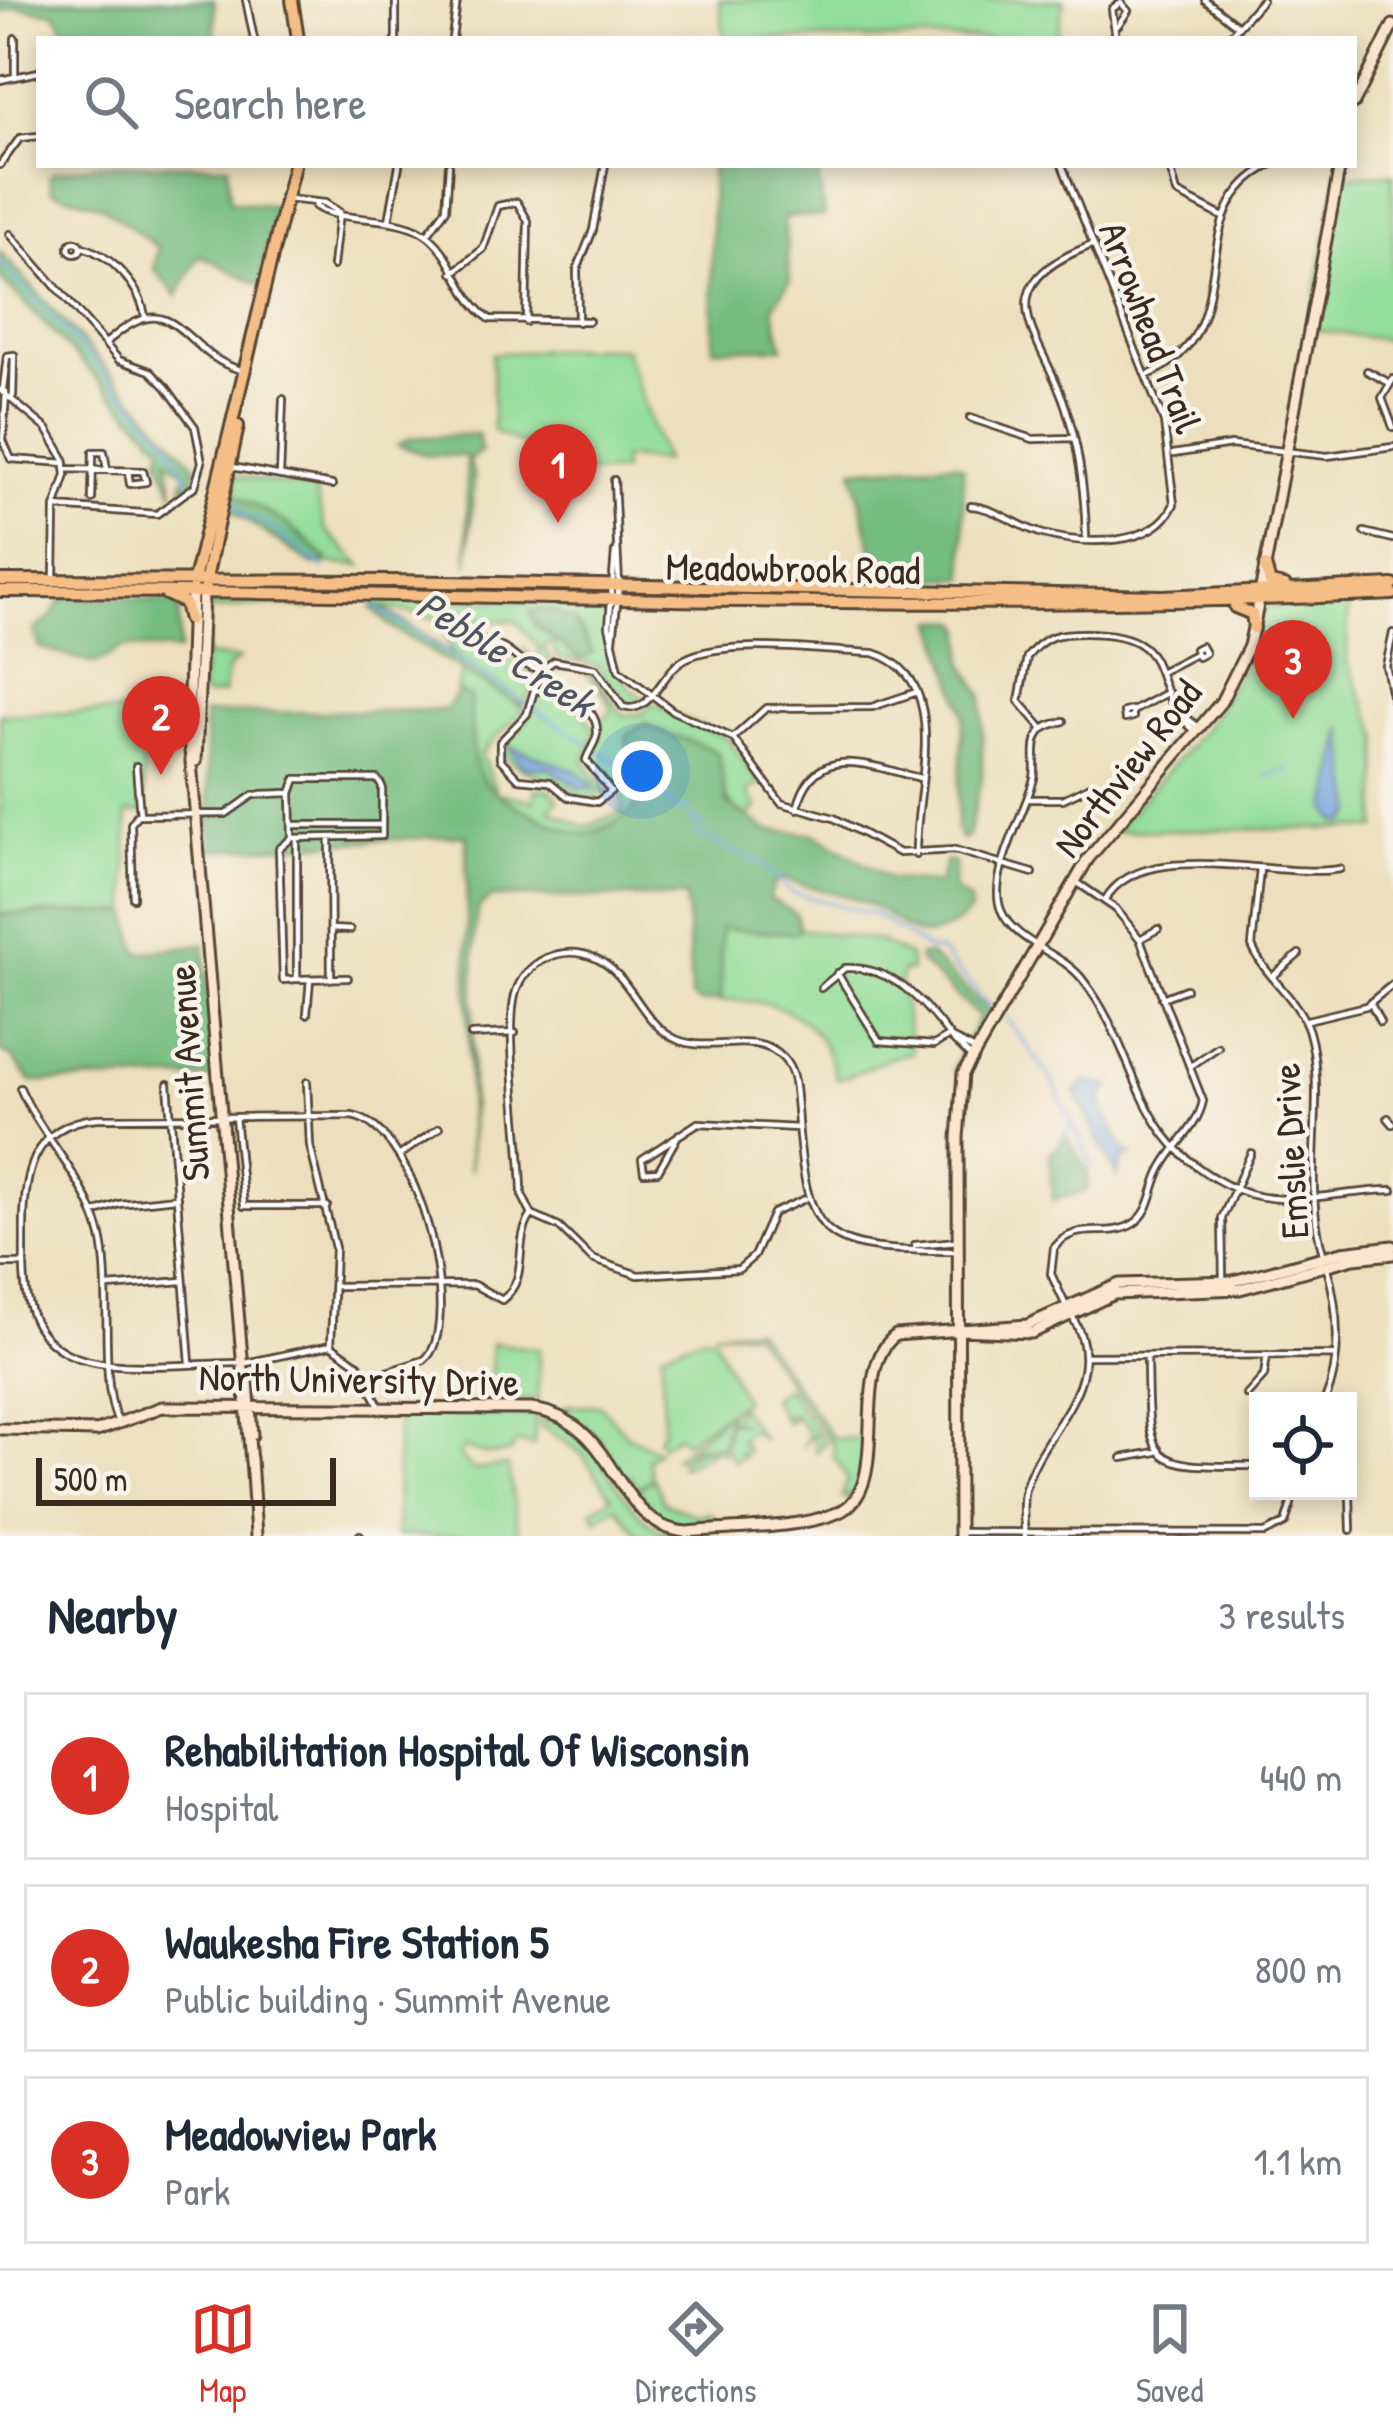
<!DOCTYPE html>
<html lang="en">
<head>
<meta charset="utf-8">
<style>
	:root { --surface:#fff; --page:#f6f6f7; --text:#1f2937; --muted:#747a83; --line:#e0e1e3; --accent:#d93025 }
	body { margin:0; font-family:"Patrick Hand",sans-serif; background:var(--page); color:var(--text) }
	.controls { position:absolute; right:36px; bottom:36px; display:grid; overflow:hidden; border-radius:0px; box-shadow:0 6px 18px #0003 }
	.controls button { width:108px; height:108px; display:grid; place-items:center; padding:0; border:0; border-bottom:3px solid var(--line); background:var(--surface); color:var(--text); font:60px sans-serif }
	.scale { position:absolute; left:36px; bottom:30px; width:300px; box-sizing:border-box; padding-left:12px; border:6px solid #3b2a1e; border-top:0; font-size:33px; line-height:42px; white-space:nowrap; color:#3b2a1e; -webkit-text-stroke:9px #f7f3e8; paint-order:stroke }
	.you { position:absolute; left:642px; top:771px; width:42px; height:42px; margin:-30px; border:9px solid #fff; border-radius:50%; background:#1a73e8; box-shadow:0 0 0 18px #1a73e833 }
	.badge { display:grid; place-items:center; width:78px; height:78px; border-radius:50%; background:var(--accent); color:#fff; font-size:39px; font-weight:700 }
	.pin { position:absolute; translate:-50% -99px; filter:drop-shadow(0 3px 6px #0008) }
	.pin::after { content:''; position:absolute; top:63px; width:42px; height:36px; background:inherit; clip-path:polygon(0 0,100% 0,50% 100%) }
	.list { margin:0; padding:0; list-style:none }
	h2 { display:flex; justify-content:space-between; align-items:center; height:156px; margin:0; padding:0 48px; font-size:51px }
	h2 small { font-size:39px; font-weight:400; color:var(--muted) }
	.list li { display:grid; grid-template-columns:78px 1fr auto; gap:36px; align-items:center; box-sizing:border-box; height:168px; margin:0 24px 24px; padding:0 24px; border:3px solid var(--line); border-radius:0px }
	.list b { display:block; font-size:45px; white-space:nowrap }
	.list p { margin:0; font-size:39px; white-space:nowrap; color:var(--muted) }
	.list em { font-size:39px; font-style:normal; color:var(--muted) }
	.icon { flex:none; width:66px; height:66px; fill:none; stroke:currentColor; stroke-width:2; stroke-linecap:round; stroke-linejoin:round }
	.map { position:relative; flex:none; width:1393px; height:1536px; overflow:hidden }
	.search { position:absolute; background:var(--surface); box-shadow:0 6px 18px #0003; left:36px; right:36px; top:36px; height:132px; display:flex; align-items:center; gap:30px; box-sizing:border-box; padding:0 42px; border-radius:0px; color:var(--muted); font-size:45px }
	.sheet { height:732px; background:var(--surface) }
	nav { display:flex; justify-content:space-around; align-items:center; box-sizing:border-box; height:168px; border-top:3px solid var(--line); background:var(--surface); font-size:33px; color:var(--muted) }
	nav a { display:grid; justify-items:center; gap:6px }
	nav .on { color:var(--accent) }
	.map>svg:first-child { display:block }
</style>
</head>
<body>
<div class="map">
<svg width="1393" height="1536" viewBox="0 0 1393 1536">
	<rect width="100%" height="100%" fill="#f7f3e8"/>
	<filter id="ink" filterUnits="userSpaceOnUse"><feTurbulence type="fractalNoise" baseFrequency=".00833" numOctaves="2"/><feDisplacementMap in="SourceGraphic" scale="24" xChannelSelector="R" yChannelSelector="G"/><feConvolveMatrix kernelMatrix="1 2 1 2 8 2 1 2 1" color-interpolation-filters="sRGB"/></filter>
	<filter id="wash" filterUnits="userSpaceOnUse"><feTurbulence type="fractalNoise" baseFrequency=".004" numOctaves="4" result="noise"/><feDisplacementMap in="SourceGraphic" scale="48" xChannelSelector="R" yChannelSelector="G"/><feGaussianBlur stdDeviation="2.7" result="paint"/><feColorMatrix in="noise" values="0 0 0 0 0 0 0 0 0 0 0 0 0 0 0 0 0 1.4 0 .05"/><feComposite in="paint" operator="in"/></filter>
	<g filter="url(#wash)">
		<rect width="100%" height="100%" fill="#eddfbd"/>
		<!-- green -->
		<path fill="#91dd99" stroke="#66845c" stroke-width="3" fill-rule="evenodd" d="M 719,0 L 1064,0 L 1057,39 L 725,39 Z
			M 1393,174 L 1393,341 L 1309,329 L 1338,176 Z
			M 597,347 L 625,349 L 664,461 L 623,458 L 622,472 L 584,473 L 493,431 L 492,354 Z
			M 236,476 L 315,490 L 325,529 L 362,566 L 324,563 L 326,559 L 301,535 L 235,494 Z
			M 241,596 L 301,598 L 308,609 L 278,604 L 209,610 L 206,656 L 239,659 L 228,668 L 223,694 L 206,696 L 201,693 L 206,603 Z
			M 373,596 L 605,604 C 612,642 606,674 643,698 L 638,705 L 626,703 L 596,665 L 556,657 L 553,642 L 543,647 L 551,659 L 539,667 L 528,665 L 523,647 L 533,659 L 541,651 L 516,621 L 477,620 L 474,639 L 534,675 C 526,726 502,723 481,755 L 497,793 L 534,801 L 536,789 L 548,789 L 558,799 L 550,810 L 585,827 L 622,812 L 622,795 L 590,759 L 601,737 L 599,723 L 612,711 C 606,692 584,659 559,669 C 553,671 550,675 544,675 L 558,663 L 592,672 L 623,715 L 644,713 L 652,703 L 728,739 L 760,784 L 747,792 L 757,808 L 746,819 C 725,801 720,791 721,764 L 645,723 L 641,802 L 623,819 L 585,835 C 565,830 550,822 531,813 C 464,781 475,768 470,698 L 456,690 L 463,671 L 522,707 L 452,653 L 440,619 L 373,605 ZM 552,609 L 579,626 L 589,645 L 571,651 L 535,625 L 530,612 Z
			M 1348,599 L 1347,662 L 1380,737 L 1377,828 L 1114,831 C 1186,745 1229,720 1265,607 Z
			M 538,694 L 578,705 L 595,731 L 584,763 L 608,792 L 586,800 C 559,782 529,776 503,756 L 503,742 L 522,726 Z
			M 155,712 L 155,755 L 144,756 L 144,812 L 127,813 L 128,912 L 0,914 L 0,714 Z
			M 720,929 L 793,933 L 800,929 L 880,941 L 909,957 L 911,971 L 902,971 L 900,982 L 912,1053 C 883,1056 864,1074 836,1079 C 823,1018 780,997 720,1001 Z
			M 755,1328 L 833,1438 L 865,1439 L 860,1482 L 847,1503 L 848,1496 L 842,1498 L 847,1478 L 833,1456 L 834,1447 L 753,1332 L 712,1332 Z
			M 703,1335 L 713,1337 L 744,1400 L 684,1442 L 677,1435 L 662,1445 L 657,1439 L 663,1429 L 662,1352 Z
			M 492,1343 L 539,1349 L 538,1400 L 490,1400 Z
			M 786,1387 L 825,1443 L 816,1452 L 813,1435 L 801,1447 L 809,1435 L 796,1417 L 787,1423 L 782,1417 L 787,1421 L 793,1415 L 781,1415 L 771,1398 Z
			M 600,1405 L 627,1435 L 658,1451 L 648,1459 L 652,1478 L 638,1487 L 629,1475 L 633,1489 L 599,1437 L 561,1411 L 568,1411 L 565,1406 Z
			M 739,1406 L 763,1440 L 752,1430 L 740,1438 L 747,1451 L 743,1456 L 738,1450 L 741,1457 L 734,1462 L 724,1447 L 728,1422 L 744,1424 L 729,1420 Z
			M 728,1413 L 722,1445 L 694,1447 L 684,1457 L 700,1448 L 720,1447 L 723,1455 L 718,1448 L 681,1467 L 681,1459 L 674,1458 Z
			M 397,1414 L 537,1415 L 533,1446 L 517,1442 L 509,1453 L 489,1455 L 464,1448 L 458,1455 L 473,1470 L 508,1466 L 519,1536 L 397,1536 Z
			M 544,1416 C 616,1441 613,1519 677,1536 L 640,1536 L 616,1506 L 597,1519 L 592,1510 L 612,1497 L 581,1453 L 541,1426 Z
			M 654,1479 L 663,1502 L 698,1516 L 708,1512 L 716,1519 L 701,1522 L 716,1525 C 679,1528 654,1525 634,1491 L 655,1513 L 639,1488 Z"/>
		<!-- forest -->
		<path fill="#74bc81" stroke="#587350" stroke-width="3" d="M 0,0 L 214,0 L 215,39 L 65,29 L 55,13 L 17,7 L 0,13 Z
			M 99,165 L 228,165 L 230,201 L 275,206 L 260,285 L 200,255 L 177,296 L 154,269 L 158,248 L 102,206 L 52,191 L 49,176 L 54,172 Z
			M 711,165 L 817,165 L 824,216 L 784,217 L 790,281 L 773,307 L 783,348 L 713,348 Z
			M 0,252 L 196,466 L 194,485 L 182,486 L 186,473 L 168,459 L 174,494 L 159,459 L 163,447 L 0,278 Z
			M 478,434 L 481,452 L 469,460 L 474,477 L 468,566 L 466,456 L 427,455 L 398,445 L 411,438 Z
			M 955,463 L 963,467 L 965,578 L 889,579 L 877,572 L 853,469 Z
			M 232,493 L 285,522 L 327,559 L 324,563 L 313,565 L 230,509 Z
			M 64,595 L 179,602 L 179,651 L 123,647 L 96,664 L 40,648 L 34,630 L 52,617 Z
			M 378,605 L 518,698 L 522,707 L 394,629 L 372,608 Z
			M 545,609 L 573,620 L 593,653 L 580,659 L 535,625 L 530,611 Z
			M 935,621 L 959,621 L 964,627 L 964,664 L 983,696 L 982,776 L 968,836 L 962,840 L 956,829 L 964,714 Z
			M 458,692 L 470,697 C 475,767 465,781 531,813 C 549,822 565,830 585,835 C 610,830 638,814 644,788 L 634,779 L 626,737 L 645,723 C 669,739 692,737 718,753 L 727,803 L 767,830 L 815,834 L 890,879 L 938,884 L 946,861 L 955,863 L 953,890 L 970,901 L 970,912 C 913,963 906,915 856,899 C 832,891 808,888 783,879 L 775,883 L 769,898 L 796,914 L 800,929 L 793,933 L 721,929 L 721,1000 L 699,1003 L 691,997 L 686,897 L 492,897 L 479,907 L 475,924 L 470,1171 L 466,835 L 212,850 L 204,714 L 445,710 Z
			M 128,912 L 139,953 L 204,944 L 215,1078 L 31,1082 L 13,1058 L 0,1051 L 0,915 Z
			M 929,955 L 991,1013 L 958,1076 L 953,1069 L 979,1017 L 920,962 L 919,956 Z
			M 1066,1137 L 1088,1171 L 1087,1191 L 1052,1200 L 1050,1153 Z"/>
		<!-- water -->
		<path fill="#72a5de" stroke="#56687e" stroke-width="3" d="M 1343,726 L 1355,812 L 1346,823 L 1337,822 L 1328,809 Z
			M 507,745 L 577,771 L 597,788 L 581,788 L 548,768 L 523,767 Z
			M 1086,1082 L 1111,1086 L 1100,1099 L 1124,1151 L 1132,1155 L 1123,1158 L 1117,1176 L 1075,1092 Z"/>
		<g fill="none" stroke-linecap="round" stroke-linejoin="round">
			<!-- stream -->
			<path stroke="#72a5de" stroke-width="3" d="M 0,262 L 169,442 L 189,481
				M 230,497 L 248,519 L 260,520 L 324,568
				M 373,605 L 632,772 L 634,782 L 648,784 L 644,794 L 661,793 L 677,811 L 687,807 L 692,822 L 701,821 L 697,834 L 764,865 L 790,892 L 876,915 L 929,950 L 940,951 L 990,1007
				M 1267,776 L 1288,769
				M 1005,1016 L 1052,1080 L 1092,1165
				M 1062,1138 L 1071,1126"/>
		</g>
	</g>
	<g filter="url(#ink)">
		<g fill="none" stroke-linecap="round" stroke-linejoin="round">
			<!-- street casing -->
			<g stroke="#564536" stroke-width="10">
				<path id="street" d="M 246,0 L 254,39
					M 396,0 L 396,39
					M 1205,0 L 1238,26
					M 452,39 L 457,0
					M 1116,39 L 1112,9 L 1121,3 L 1128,11 L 1118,25
					M 1227,39 L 1262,0
					M 15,74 L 15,38
					M 0,80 L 39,72
					M 0,165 L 20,138 L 39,136
					M 1170,167 L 1177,193 L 1223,217
					M 286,199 L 325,203 L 339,212
					M 315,206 C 337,223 392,214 422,232 C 455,251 458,298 490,319 L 589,321
					M 389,221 L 399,165
					M 10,234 L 119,360 L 150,371 L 166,387 L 195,427 L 202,462 L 195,486 L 157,514 L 55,507
					M 427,235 L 446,209 L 449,165
					M69 248a6 6 0 1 1 12 0a6 6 0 1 1-12 0Z
					M 83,247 C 111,255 141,287 145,317
					M 333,266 L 339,213
					M 453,273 L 483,249 L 498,206 L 517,202 L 528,221 L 526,322
					M 578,322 L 577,270 L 593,230 L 605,165
					M 105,344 C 176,278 180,354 241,370
					M 1367,371 L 1388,382
					M 1146,376 C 1253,332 1176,212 1271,165
					M 1393,379 L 1382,398 L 1393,427
					M 3,389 L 7,356 L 14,355 L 13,396
					M 0,390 L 47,429 L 64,458 L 66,475 L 55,508 L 54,577
					M 6,392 L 3,440 L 11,459 L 65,463
					M 970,418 L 1033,439 L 1073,438
					M 1173,454 L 1231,445 L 1327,456 L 1393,447
					M 232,467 L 332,485
					M 66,469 L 143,471 L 146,482
					M 128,471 L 130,484 L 146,482
					M 280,476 L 283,399
					M 92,499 L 93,452 L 104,452 L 107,469
					M 971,506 C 997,508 1018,527 1043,534 C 1084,545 1155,548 1174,504 L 1164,422 L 1062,165
					M 1364,532 L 1393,539
					M 1086,537 C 1085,495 1079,448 1066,408 C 1043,335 979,288 1092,245
					M 615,552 L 609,626 L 619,670 L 673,711 L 733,738 L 781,803 L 834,818 L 899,853 L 955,850 L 1033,873
					M 475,630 L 479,640 C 517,647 514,664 540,671
					M 1393,633 L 1386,666 L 1393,701
					M 613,640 L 619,585 L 614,480
					M 1201,646 L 1205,653 L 1198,657 L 1195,649 Z
					M 1162,671 L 1195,654
					M 535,690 C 558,692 598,701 597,733 C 597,741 588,752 586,760 L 611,791 L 597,802 L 568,797 L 550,782 L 519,779 L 500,759 L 500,742 L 527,714 L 540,671 L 554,661 L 596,668 L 623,707 C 653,715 660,672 685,659 C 725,637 826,652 874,653 C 956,679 914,791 916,855
					M 1132,710 L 1133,717 L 1125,719 L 1124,712 Z
					M 1177,710 L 1197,726
					M 1133,711 L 1168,692
					M 1064,721 C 1055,724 1045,725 1040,733 C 1031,745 1037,764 1034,778 C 1025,815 987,875 1001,910 C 1014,943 1062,952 1083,980 C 1143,1057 1129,1143 1238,1190 C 1284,1210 1344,1190 1393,1190
					M 1043,729 L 1019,701 L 1027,657 C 1045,635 1057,633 1085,633 C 1184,633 1141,687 1194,730
					M 734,737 L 766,708 L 872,707 L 917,692
					M 136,766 L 140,815
					M 261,794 L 291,793 L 296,779 L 377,779 L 382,786 L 382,836 L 292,838 L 291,793
					M 1028,799 L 1063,799 L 1090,786
					M 797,809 C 814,738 871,767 920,778
					M 292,825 L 382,825
					M 292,838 L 279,849 L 283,980 L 297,979 L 297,838
					M 330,838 L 331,979
					M 1260,869 L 1252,946 C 1265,978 1299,998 1309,1032 C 1328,1098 1300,1181 1324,1257
					M 133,898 L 131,824 L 137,815 L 226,814 L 253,795 L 285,793
					M 1105,900 C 1142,835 1275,880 1340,869
					M 331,929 L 350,930
					M 1140,939 L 1158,929
					M 837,973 L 879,1041 L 934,1045 L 949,1036
					M 1272,977 L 1299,954
					M 297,979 L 348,978
					M 821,988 L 845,968 C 893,966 923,1001 951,1038
					M 1162,998 L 1186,989
					M 1371,1004 L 1380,1022
					M 307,1014 L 310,979
					M 1307,1020 L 1366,1006 L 1393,984
					M 471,1035 L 515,1033
					M 970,1056 L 951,1038 L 975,1050
					M 1191,1066 L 1218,1047
					M 307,1082 L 310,1146 L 335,1248 L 331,1345
					M 168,1084 L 190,1363
					M 20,1088 C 43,1140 87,1179 101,1236 C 113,1286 98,1387 119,1423
					M 235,1117 L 244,1206 L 327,1206
					M 1388,1118 L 1393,1124
					M 679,1134 L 658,1171 L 644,1172 L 642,1159 L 698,1123 L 798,1128
					M 400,1155 L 439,1128
					M 805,1199 L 773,1213 L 754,1256 L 739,1269 L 638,1275 L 592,1259 L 559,1227 L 532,1215 L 522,1195 C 522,1145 505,1035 515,995 C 524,961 563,943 595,958 C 629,973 639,1017 670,1036 C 705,1058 754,1027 783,1058 C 796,1072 795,1091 797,1109 C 806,1248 824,1250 959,1251
					M 94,1213 L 119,1204 L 176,1198
					M 915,1245 L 957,1241
					M 0,1264 L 24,1264
					M 1223,1279 L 1222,1218 L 1251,1153
					M 335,1286 L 474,1285 L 502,1300 C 531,1277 512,1244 531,1216
					M 108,1287 L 183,1281
					M 1067,1308 L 1051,1274 L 1054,1248 C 1077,1219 1106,1240 1133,1224 C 1151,1213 1151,1192 1159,1174 C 1170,1148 1197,1130 1203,1101 L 1140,939 L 1116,909 L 1075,881
					M 1086,1356 L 1336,1355
					M 1147,1356 C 1148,1469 1147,1466 1258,1466
					M 238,1363 C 191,1363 103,1375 63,1351 C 20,1326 24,1278 24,1235 C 23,1179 30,1124 97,1118 L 352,1116 C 421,1128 465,1329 424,1360 L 368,1378
					M 246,1363 L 331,1345 L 358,1364 L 380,1407
					M 1247,1395 L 1264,1376 L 1267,1355
					M 1325,1401 C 1342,1360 1339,1310 1327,1268
					M 1348,1431 L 1351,1530
					M 1122,1458 L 1156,1452
					M 959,1532 L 1265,1533 L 1285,1523 L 1295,1491
					M 359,1536 L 360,1535
					M 1025,1536 C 1024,1521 1021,1504 1025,1489 C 1041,1429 1112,1385 1073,1318"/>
			</g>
			<!-- secondary casing -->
			<g stroke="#564536" stroke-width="15">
				<path id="secondary" d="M 1354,103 L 1393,25
					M 192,593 L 188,727 L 251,1462
					M 196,761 L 203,593
					M 960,1330 L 1032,1333 L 1114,1294 L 1240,1289 L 1354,1258 L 1393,1254
					M 248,1380 L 252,1435
					M 0,1429 L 97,1431 L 162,1407 L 531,1409 C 620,1420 612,1527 687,1532 C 733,1527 794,1530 837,1513 C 896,1489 846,1372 896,1335 L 1027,1325 L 1119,1284 L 1233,1281 L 1342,1252 L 1393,1246
					M 251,1458 L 256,1536
					M 959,1536 L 958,1138 L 963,1074 L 1088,859 L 1221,702 L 1249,646 L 1257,610 L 1340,165"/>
			</g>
			<!-- primary casing -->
			<g stroke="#564536" stroke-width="16">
				<path id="primary" d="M 292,0 L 298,39
					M 1265,566 L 1270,583 L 1285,586
					M 0,580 L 392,581 L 1163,596 L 1393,585
					M 193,584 L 294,165
					M 205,584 L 238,426
					M 0,591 C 464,590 930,616 1393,594
					M 166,594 L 185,603 L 189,620
					M 1235,607 L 1252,614 L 1254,628"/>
			</g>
			<!-- street -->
			<use href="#street" stroke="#fff" stroke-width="4.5"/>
			<!-- secondary -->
			<use href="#secondary" stroke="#fbe5cf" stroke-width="9"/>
			<!-- primary -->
			<use href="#primary" stroke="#f6be87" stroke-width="10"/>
		</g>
	</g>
	<g text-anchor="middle" stroke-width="9" stroke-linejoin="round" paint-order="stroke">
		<!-- street labels -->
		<g font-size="39" fill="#3b2a1e" stroke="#f7f3e8">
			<text transform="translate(1151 327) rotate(69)" y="14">Arrowhead Trail</text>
			<text transform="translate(793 568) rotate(1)" y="14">Meadowbrook Road</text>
			<text transform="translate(1127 768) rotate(-52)" y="14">Northview Road</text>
			<text transform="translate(188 1073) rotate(-94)" y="14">Summit Avenue</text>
			<text transform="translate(1290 1151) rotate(-93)" y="14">Emslie Drive</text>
			<text transform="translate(359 1379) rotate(1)" y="14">North University Drive</text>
		</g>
		<!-- water labels -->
		<g font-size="42" font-style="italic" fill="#4e5561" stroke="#f7f3e8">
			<text transform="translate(506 653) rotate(32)" y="15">Pebble Creek</text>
		</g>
	</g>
</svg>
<div class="controls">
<button><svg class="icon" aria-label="locate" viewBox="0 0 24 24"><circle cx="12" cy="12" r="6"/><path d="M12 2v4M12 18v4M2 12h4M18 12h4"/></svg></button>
</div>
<div class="scale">500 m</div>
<div class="you"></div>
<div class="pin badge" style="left:558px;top:523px">1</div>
<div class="pin badge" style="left:161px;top:775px">2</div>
<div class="pin badge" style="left:1293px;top:719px">3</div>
<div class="search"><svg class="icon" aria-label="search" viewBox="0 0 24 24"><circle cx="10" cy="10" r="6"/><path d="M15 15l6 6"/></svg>Search here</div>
</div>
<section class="sheet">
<h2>Nearby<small>3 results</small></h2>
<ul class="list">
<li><span class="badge">1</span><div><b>Rehabilitation Hospital Of Wisconsin</b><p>Hospital</p></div><em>440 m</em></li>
<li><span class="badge">2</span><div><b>Waukesha Fire Station 5</b><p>Public building · Summit Avenue</p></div><em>800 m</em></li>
<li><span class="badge">3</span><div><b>Meadowview Park</b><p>Park</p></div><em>1.1 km</em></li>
</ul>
</section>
<nav>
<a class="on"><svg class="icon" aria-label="map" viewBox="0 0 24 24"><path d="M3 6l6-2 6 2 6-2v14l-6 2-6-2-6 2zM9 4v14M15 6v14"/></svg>Map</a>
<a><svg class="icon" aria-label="directions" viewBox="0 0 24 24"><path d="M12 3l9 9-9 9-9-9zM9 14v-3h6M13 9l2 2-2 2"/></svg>Directions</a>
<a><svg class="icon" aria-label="saved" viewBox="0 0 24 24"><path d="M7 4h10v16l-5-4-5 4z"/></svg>Saved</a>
</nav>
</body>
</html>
